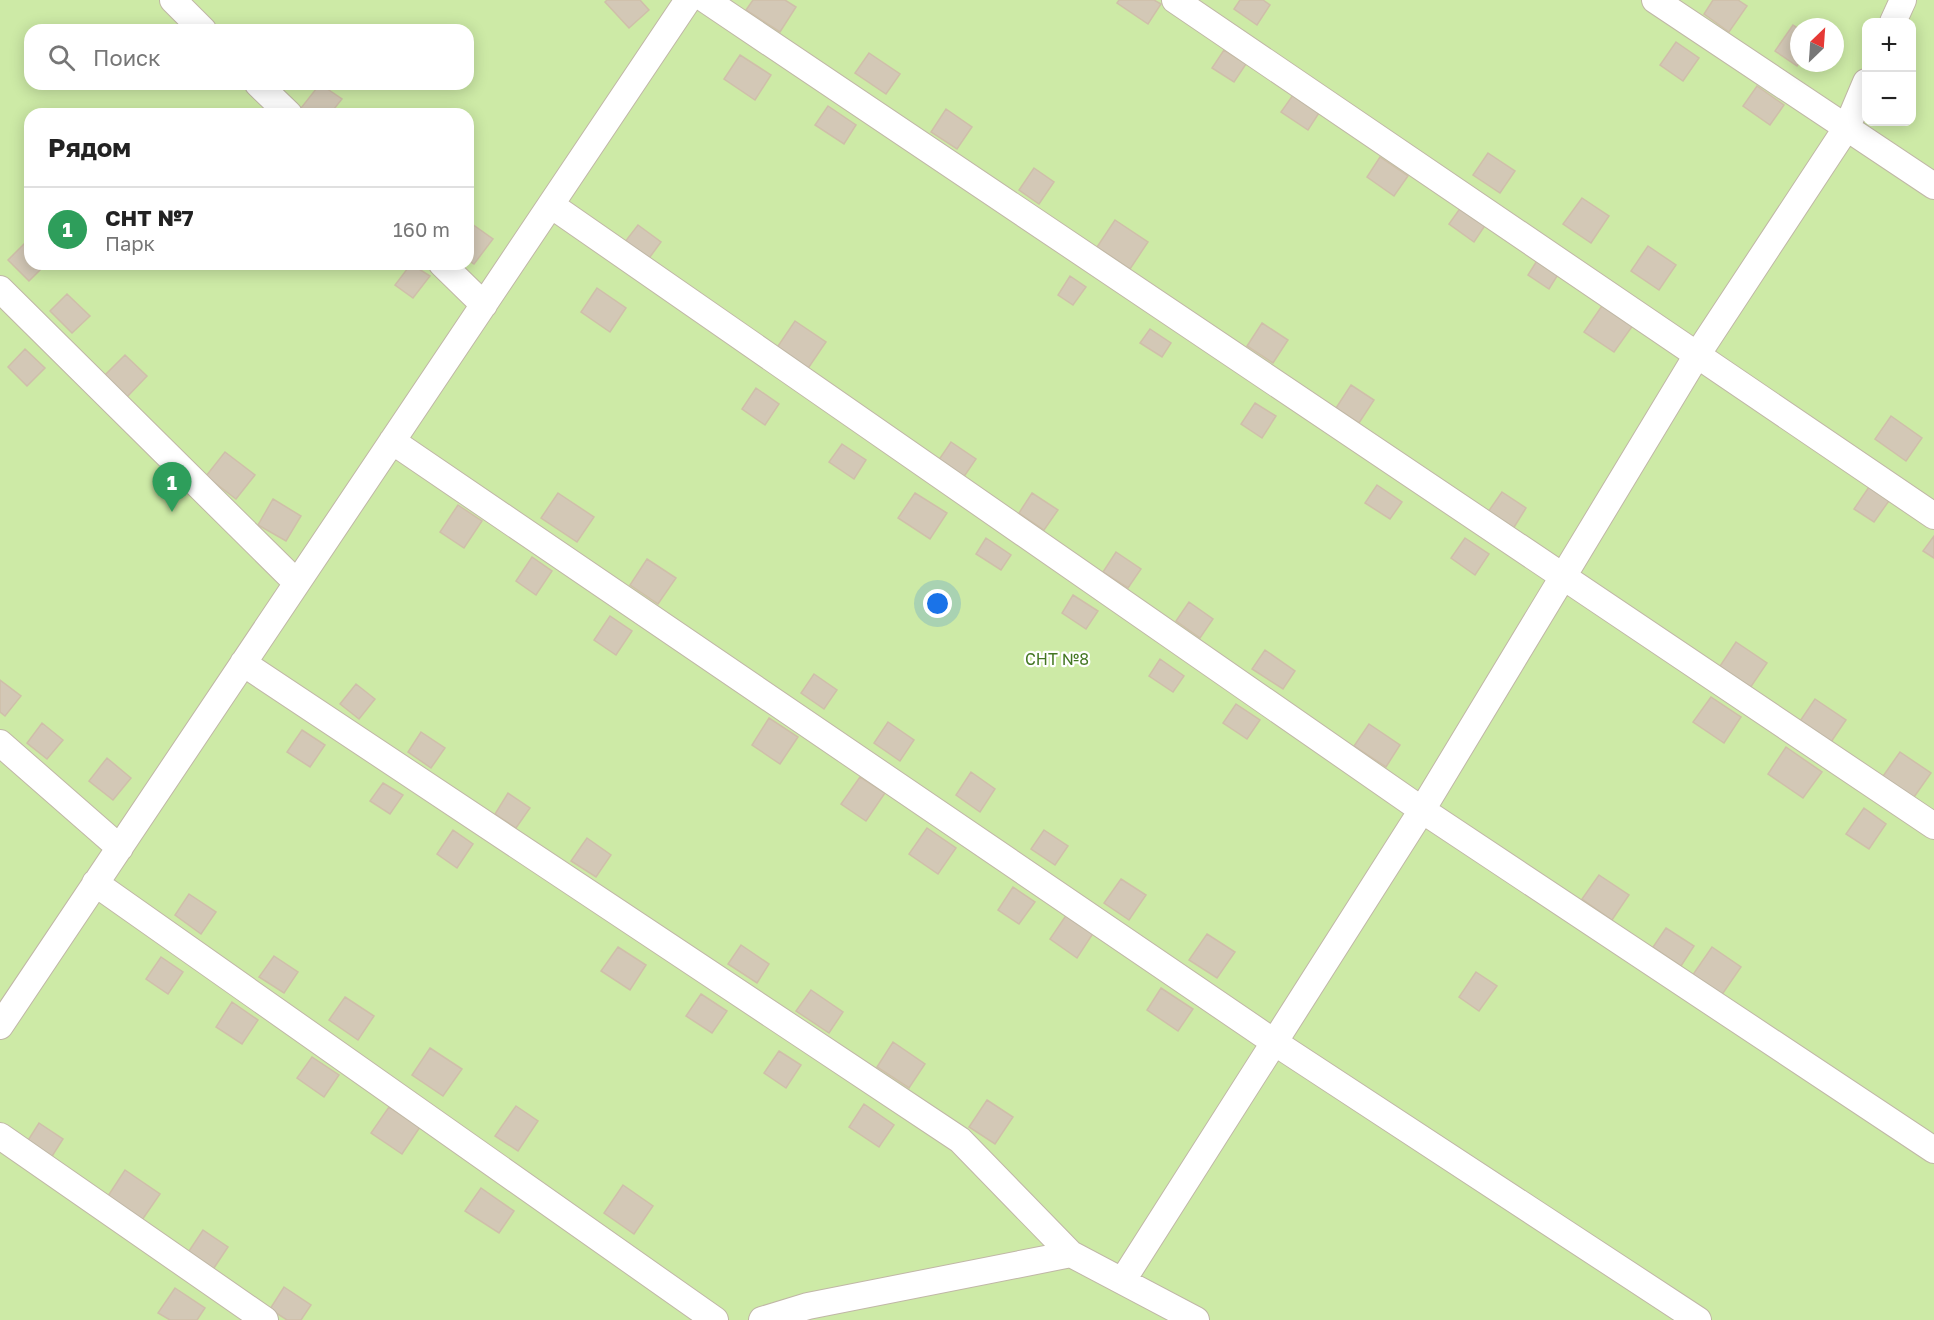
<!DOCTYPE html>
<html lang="ru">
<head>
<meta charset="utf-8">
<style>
	:root { --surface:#fff; --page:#f2f2f2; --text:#222; --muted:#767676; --line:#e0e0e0; --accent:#ff2b0b }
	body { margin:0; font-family:"Golos Text",sans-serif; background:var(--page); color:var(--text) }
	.controls { position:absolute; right:18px; top:18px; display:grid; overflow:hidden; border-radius:12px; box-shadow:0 3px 15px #0003 }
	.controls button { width:54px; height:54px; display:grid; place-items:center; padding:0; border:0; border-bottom:2px solid var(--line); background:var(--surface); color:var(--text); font:30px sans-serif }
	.compass { position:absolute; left:1790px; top:18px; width:54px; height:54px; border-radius:50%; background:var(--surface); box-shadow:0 3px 15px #0003; rotate:25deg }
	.you { position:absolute; left:938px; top:604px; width:21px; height:21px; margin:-15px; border:4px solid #fff; border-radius:50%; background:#1a73e8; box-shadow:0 0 0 9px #1a73e833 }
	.badge { display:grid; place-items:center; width:39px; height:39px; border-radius:50%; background:var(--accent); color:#fff; font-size:20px; font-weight:700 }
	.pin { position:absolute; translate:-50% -50px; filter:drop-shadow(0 2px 3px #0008) }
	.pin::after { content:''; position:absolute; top:32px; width:21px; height:18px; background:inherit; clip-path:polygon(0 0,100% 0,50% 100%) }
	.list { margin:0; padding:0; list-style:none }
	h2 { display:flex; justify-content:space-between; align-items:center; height:78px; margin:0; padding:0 24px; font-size:26px }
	h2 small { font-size:20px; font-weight:400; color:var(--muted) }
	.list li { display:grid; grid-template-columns:39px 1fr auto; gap:18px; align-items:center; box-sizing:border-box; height:84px; padding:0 24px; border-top:2px solid var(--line) }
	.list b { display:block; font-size:22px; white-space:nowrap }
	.list p { margin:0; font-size:20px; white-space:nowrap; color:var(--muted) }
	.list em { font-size:20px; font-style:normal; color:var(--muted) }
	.icon { flex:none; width:33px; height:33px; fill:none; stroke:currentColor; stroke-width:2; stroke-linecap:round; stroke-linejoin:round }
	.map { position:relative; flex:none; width:1934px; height:1320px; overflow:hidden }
	.search { position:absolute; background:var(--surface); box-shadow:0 3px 15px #0003; left:24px; top:24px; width:450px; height:66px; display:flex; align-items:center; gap:15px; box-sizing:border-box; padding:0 21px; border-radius:18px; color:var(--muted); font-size:22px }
	.panel { position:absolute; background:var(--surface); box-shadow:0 3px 15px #0003; left:24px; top:108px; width:450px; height:162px; border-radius:18px }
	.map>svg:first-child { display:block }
</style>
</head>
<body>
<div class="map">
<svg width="1934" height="1320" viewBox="0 0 1934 1320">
	<rect width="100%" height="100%" fill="#f2ece1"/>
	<!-- green -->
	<path fill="#cdeaa6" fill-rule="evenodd" d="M 0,0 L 1934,0 L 1934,1320 L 0,1320 ZM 1866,22 L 1912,22 L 1912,122 L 1866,122 ZM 1799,27 L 1835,27 L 1835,63 L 1799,63 ZM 30,30 L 468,30 L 468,84 L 30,84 ZM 30,114 L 468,114 L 468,264 L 30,264 Z"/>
	<!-- building -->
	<path fill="#d3c8b6" stroke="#cfbfa9" stroke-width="1.5" d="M 607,0 L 640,0 L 649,10 L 629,28 L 605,2 Z
		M 753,0 L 785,0 L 796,7 L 780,32 L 746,10 Z
		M 1119,0 L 1154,0 L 1161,4 L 1148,24 L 1117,3 Z
		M 1240,0 L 1263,0 L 1270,5 L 1257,25 L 1234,9 Z
		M 1713,0 L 1738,0 L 1747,6 L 1729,32 L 1704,14 Z
		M 1793,25 L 1799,29 L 1799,63 L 1797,66 L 1775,51 Z
		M 1676,42 L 1699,58 L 1683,81 L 1660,65 Z
		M 1224,50 L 1246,64 L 1234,82 L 1212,68 Z
		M 869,53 L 900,74 L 886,94 L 855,73 Z
		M 740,55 L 771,75 L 755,100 L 724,79 Z
		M 320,84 L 342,99 L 330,114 L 309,114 L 301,108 Z
		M 1757,86 L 1784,105 L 1770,125 L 1743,106 Z
		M 1293,95 L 1319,113 L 1308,130 L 1281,112 Z
		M 828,106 L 856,125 L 844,144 L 815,125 Z
		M 946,109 L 972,127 L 957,149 L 931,132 Z
		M 1488,153 L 1515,171 L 1500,193 L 1473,175 Z
		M 1380,157 L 1408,176 L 1394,196 L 1367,177 Z
		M 1034,168 L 1054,182 L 1039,204 L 1019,190 Z
		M 1582,198 L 1609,216 L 1591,243 L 1563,224 Z
		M 1461,207 L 1486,224 L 1474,242 L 1449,224 Z
		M 1115,220 L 1148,242 L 1130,269 L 1097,247 Z
		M 472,224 L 493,239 L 474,264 L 468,260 L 468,229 Z
		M 638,225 L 661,242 L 644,265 L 621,247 Z
		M 26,242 L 30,246 L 30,264 L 46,264 L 29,281 L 8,260 Z
		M 1648,246 L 1676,265 L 1659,290 L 1631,271 Z
		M 1538,259 L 1559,273 L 1549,289 L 1528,275 Z
		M 411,264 L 430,276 L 413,298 L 395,285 Z
		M 1070,276 L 1086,287 L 1073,305 L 1058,295 Z
		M 597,288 L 626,308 L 610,332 L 581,312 Z
		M 67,294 L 90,316 L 72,333 L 50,311 Z
		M 1606,300 L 1636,321 L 1614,352 L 1584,332 Z
		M 795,321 L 826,342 L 807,370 L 776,349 Z
		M 1262,323 L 1288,340 L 1273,363 L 1247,346 Z
		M 1150,329 L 1171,343 L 1162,357 L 1140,343 Z
		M 25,349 L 45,368 L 27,386 L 8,367 Z
		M 125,355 L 147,376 L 127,397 L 105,375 Z
		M 1351,385 L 1374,400 L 1359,423 L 1336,408 Z
		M 756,388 L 779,404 L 765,425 L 742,409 Z
		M 1255,403 L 1276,416 L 1262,438 L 1241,424 Z
		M 1891,416 L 1922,438 L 1906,461 L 1875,439 Z
		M 951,442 L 976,459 L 961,481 L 936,464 Z
		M 842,444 L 866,460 L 854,479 L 829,462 Z
		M 225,452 L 255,475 L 236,499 L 206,476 Z
		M 1871,484 L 1891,498 L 1874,522 L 1854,509 Z
		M 1377,485 L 1402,502 L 1390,519 L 1365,503 Z
		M 1502,492 L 1526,508 L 1513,529 L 1488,512 Z
		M 558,493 L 594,517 L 577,542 L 541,518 Z
		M 915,493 L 947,513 L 930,539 L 898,518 Z
		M 1032,493 L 1058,510 L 1044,530 L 1019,513 Z
		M 273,499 L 301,516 L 286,541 L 258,525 Z
		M 458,505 L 482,521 L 464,548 L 440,532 Z
		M 1934,536 L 1934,558 L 1923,551 Z
		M 986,538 L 1011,555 L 1001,570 L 976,554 Z
		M 1465,538 L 1489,554 L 1475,575 L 1451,558 Z
		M 1116,552 L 1141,569 L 1128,588 L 1103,572 Z
		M 532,557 L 552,571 L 536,595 L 516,581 Z
		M 647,559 L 676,578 L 658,604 L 630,585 Z
		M 1073,595 L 1098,611 L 1086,629 L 1062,613 Z
		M 1189,602 L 1213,619 L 1200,638 L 1176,621 Z
		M 610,616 L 632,631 L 616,655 L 594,640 Z
		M 1736,642 L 1767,663 L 1748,691 L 1718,669 Z
		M 1265,650 L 1295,671 L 1283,689 L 1252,669 Z
		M 1160,659 L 1184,676 L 1173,692 L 1149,676 Z
		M 814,674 L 837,690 L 824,709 L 801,693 Z
		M 0,680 L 21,696 L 5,716 L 0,712 Z
		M 356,684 L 375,699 L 359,719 L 340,704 Z
		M 1711,697 L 1741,717 L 1724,743 L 1693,722 Z
		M 1815,699 L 1846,720 L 1829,745 L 1798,724 Z
		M 1236,704 L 1260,720 L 1247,739 L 1223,723 Z
		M 769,718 L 798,737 L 780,764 L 752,745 Z
		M 888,722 L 914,740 L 900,761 L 874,743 Z
		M 42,723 L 63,740 L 47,759 L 27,743 Z
		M 1369,724 L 1400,745 L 1386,767 L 1354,746 Z
		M 302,730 L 325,745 L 310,767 L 287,752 Z
		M 421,732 L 445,748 L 431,768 L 408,752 Z
		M 1786,747 L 1822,772 L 1803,798 L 1768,774 Z
		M 1900,752 L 1931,773 L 1912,800 L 1881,779 Z
		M 107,758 L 131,778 L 113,800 L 89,781 Z
		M 971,772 L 995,789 L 980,812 L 956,795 Z
		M 860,777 L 885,793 L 866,821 L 841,804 Z
		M 383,783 L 403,795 L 390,814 L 370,801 Z
		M 508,793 L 530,808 L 516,828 L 495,814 Z
		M 1864,808 L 1886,824 L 1869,849 L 1846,834 Z
		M 927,828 L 956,848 L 938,874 L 909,854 Z
		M 453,830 L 473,844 L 457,868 L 437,854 Z
		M 1044,830 L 1068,846 L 1055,865 L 1031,849 Z
		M 587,838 L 611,855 L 596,877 L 571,861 Z
		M 1599,875 L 1629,895 L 1612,920 L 1582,899 Z
		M 1121,879 L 1146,895 L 1129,920 L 1104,903 Z
		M 1013,887 L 1035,902 L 1019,924 L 998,910 Z
		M 189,894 L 216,912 L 201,934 L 175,915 Z
		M 1067,914 L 1094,932 L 1077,958 L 1050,939 Z
		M 1666,928 L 1694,946 L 1681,966 L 1653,947 Z
		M 1207,934 L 1235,952 L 1217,978 L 1189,960 Z
		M 741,945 L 769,964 L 757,983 L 728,964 Z
		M 618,947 L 646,965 L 630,990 L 601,971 Z
		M 1712,947 L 1741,967 L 1721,996 L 1692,976 Z
		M 274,956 L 298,972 L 284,993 L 259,977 Z
		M 161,957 L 183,972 L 168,994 L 146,979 Z
		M 1476,972 L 1497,986 L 1479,1011 L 1459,997 Z
		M 1161,988 L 1193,1009 L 1178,1031 L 1147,1010 Z
		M 811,990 L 843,1012 L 829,1033 L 796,1011 Z
		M 701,994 L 727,1011 L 712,1033 L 686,1016 Z
		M 345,997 L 374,1016 L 358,1040 L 329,1020 Z
		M 232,1002 L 258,1020 L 242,1044 L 216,1027 Z
		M 893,1042 L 925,1064 L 909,1088 L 877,1067 Z
		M 430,1048 L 462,1069 L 443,1096 L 412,1075 Z
		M 779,1051 L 801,1065 L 786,1088 L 764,1073 Z
		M 312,1057 L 339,1075 L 324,1097 L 297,1078 Z
		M 987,1100 L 1013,1117 L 995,1144 L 969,1127 Z
		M 864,1104 L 894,1125 L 879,1147 L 849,1127 Z
		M 516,1106 L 538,1121 L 518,1151 L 495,1136 Z
		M 389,1107 L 420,1127 L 402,1154 L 371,1133 Z
		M 39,1123 L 63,1139 L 49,1161 L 25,1145 Z
		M 125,1170 L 160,1194 L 140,1223 L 106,1199 Z
		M 623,1185 L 653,1206 L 634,1234 L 604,1213 Z
		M 481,1188 L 514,1211 L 499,1233 L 465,1211 Z
		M 203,1230 L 228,1247 L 212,1271 L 187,1254 Z
		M 284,1287 L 311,1305 L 301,1320 L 287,1320 L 270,1309 Z
		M 175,1288 L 205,1308 L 197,1320 L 170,1320 L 158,1313 Z"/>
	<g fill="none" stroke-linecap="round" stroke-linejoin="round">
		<!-- minor casing -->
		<g stroke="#c0b7a6" stroke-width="28">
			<path id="minor" d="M 173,0 L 203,30
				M 706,0 L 1934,826
				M 1175,0 L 1934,516
				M 1655,0 L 1934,186
				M 1893,22 L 1903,0
				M 258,84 L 289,114
				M 551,205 L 1422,810 L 1934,1150
				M 442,264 L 484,305
				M 0,289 L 297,583
				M 392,441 L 1274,1042 L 1698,1320
				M 243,663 L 960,1140 L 1071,1254
				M 0,743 L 120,848
				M 95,883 L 715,1320
				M 0,1026 L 688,0
				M 0,1136 L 265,1320
				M 1123,1280 L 1422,810 L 1697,355 L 1847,127 L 1866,82
				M 762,1320 L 808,1306 L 1071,1254 L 1196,1320"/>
		</g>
		<!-- minor -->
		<use href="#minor" stroke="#fff" stroke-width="26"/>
	</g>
	<g text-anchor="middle" stroke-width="4.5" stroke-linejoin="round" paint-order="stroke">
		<!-- park labels -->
		<g font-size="16" fill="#447723" stroke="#fff">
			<text x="1057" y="665">СНТ №8</text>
		</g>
	</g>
</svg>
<div class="controls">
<button>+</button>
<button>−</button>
</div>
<svg class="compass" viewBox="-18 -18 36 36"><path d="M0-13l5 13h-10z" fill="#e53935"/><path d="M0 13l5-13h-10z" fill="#767676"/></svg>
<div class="you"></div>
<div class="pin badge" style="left:172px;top:512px;background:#2e9e5b">1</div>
<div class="search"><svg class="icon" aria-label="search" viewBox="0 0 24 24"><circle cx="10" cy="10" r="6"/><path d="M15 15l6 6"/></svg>Поиск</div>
<section class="panel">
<h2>Рядом<small></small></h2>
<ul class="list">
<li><span class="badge" style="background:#2e9e5b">1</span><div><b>СНТ №7</b><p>Парк</p></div><em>160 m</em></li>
</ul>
</section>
</div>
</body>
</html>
